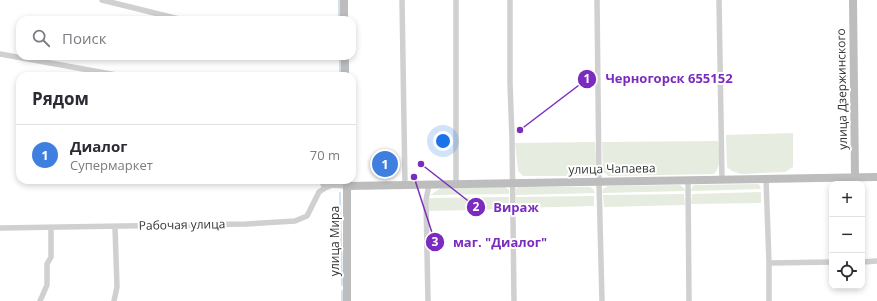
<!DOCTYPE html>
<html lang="ru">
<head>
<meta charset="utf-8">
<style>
	:root { --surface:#fff; --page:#f7f7f7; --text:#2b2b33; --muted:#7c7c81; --line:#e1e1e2; --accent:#2563eb }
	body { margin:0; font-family:"Open Sans",sans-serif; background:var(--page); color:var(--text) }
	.controls { position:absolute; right:12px; bottom:12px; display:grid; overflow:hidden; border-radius:8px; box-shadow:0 2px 6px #0003 }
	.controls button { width:36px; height:36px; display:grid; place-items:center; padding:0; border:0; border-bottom:1px solid var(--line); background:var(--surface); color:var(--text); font:20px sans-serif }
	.you { position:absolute; left:443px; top:141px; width:14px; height:14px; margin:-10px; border:3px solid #fff; border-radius:50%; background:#1a73e8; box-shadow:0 0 0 6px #1a73e833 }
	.badge { display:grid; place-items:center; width:26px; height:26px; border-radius:50%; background:var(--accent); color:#fff; font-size:13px; font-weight:700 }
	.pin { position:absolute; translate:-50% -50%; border:2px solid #fff; box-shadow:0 1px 4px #0006 }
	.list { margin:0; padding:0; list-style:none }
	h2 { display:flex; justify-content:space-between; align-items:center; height:52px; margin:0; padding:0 16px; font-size:17px }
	h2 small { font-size:13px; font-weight:400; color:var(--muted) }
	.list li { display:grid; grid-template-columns:26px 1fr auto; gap:12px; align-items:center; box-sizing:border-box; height:60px; padding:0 16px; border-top:1px solid var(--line) }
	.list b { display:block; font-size:15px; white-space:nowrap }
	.list p { margin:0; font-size:13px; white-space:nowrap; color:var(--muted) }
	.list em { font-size:13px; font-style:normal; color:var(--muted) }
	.icon { flex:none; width:22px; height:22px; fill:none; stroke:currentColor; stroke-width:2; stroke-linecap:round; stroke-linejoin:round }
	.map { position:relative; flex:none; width:877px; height:301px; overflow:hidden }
	.search { position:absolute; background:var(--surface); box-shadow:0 2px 6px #0003; left:16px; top:16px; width:340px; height:44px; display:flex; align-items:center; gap:10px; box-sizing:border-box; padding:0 14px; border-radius:12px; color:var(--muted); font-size:15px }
	.panel { position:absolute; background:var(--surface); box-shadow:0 2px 6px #0003; left:16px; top:72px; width:340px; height:112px; border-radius:12px }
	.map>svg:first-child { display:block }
</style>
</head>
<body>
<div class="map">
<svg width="877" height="301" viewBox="0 0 877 301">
	<rect width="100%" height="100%" fill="#fff"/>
	<!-- green -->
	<path fill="#e6ecdf" d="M 793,133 L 793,167 L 785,172 L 741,174 L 732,171 L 727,167 L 726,135 Z
		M 718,141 C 719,152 722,166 714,174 L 608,176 L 603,171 L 602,142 Z
		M 595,142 C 595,153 599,167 591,176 L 523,176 L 518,171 L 515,143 Z
		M 759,184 L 761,189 L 691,191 L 692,187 L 694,185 Z
		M 680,185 L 684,188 L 685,191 L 602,193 L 603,189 L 608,186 Z
		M 505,187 L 509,190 L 509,194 L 430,195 L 441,188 Z
		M 518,187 L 590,187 L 593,189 L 595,193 L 516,195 L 516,189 Z
		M 761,192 L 761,203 L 691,204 L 692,194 Z
		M 684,194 L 685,205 L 604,207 L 603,195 Z
		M 594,196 L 594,206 L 516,208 L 516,197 Z
		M 509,197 L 509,209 L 429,211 L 429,198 Z"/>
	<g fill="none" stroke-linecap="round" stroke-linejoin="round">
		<!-- stream -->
		<path stroke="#cfe2ee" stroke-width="2" d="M 339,0 L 339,20
			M 340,56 L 340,76
			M 340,193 L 342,285
			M 342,291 L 342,301"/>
		<!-- street -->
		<path stroke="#d0d0d0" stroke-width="5.5" d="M 102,0 L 183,20
			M 402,0 L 405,185
			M 510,0 L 510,83 L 512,138 L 514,301
			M 597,0 L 599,182 L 602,301
			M 719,0 L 722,180
			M 0,54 L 122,76
			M 766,179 L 769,263 L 769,301
			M 321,180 L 325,188
			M 688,180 L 689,301
			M 456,184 L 456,0
			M 0,228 L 246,224 L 295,221 L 307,216 L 319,192 L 325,188 L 332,185 L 347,186
			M 862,262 L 877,261
			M 769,263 L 832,262
			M 40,301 L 47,285 L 47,264 L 51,257 L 51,227
			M 114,301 L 117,287 L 115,227
			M 428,301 L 426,200 L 429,184"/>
		<!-- secondary -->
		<path stroke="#bdbdbd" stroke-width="8" d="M 344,0 L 344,20
			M 853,0 L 855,178
			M 345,56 L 345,76
			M 347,180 L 347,301
			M 347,186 L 877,177"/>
	</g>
	<g text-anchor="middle" stroke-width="4" stroke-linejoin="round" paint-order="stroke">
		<!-- street labels -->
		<g font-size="12" fill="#333" stroke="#fff">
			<text transform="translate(842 89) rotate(-91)" y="4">улица Дзержинского</text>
			<text transform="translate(612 169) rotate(-1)" y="4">улица Чапаева</text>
			<text transform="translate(182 225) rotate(-1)" y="4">Рабочая улица</text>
			<text transform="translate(335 241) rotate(-90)" y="4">улица Мира</text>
		</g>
	</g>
	<!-- callouts -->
	<path fill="none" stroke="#7b2cbf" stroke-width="1.5" d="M520 130L587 79M421 164L476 207M414 177L435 242"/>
	<g fill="#7b2cbf" stroke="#fff" stroke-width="1.5">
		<circle cx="520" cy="130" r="4"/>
		<circle cx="421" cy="164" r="4"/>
		<circle cx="414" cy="177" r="4"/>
		<circle cx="587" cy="79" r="10"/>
		<circle cx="476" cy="207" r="10"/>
		<circle cx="435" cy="242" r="10"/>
	</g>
	<g font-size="12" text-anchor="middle" font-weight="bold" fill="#fff">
		<text x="587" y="83">1</text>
		<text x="476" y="211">2</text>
		<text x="435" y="246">3</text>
	</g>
	<g font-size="13" text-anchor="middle" font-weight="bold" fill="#7b2cbf" stroke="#fff" stroke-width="4" stroke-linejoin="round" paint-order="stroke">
		<text x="669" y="83">Черногорск 655152</text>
		<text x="516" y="212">Вираж</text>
		<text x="500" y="247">маг. "Диалог"</text>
	</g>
</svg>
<div class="controls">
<button>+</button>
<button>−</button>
<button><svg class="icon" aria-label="locate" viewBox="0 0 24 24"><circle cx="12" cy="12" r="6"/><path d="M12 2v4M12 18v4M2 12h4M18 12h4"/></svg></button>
</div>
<div class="you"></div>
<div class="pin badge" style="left:385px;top:164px;background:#3f7fe0">1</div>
<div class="search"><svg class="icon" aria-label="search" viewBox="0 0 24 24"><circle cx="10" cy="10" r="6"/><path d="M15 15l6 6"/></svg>Поиск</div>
<section class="panel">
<h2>Рядом<small></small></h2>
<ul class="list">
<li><span class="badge" style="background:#3f7fe0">1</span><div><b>Диалог</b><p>Супермаркет</p></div><em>70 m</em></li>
</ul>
</section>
</div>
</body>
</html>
